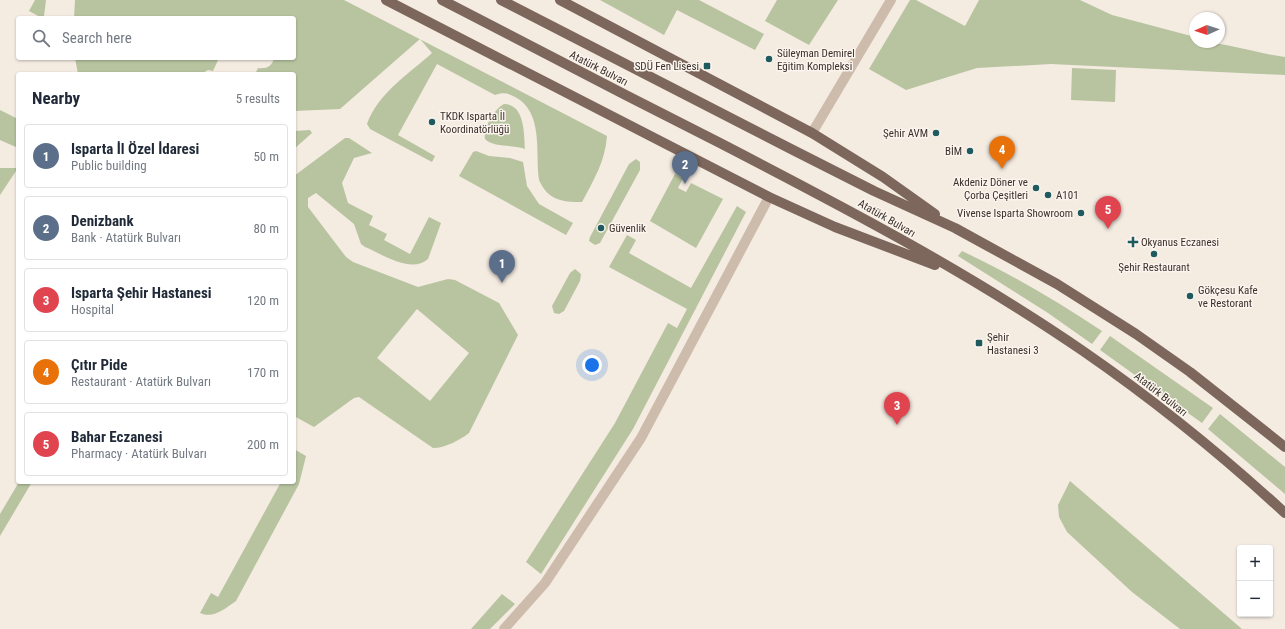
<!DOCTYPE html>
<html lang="en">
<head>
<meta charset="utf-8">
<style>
	:root { --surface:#fff; --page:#f2f2f3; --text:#1f2937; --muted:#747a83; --line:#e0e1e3; --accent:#0f766e }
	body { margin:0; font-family:"Roboto Condensed",sans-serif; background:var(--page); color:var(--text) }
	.controls { position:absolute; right:12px; bottom:12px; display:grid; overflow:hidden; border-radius:4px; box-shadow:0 1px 3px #0004 }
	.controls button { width:36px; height:36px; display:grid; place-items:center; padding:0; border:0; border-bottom:1px solid var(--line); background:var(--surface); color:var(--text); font:20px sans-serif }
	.compass { position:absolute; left:1189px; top:12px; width:36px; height:36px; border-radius:50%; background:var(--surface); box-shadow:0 1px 3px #0004; rotate:267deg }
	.you { position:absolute; left:592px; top:365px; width:14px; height:14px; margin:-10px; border:3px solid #fff; border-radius:50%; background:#1a73e8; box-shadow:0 0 0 6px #1a73e833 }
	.badge { display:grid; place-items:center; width:26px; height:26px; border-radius:50%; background:var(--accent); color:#fff; font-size:13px; font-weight:700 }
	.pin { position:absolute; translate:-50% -33px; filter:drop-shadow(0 1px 2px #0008) }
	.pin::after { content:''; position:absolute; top:21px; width:14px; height:12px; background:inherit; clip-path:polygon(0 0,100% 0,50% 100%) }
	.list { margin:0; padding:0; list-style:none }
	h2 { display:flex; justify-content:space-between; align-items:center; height:52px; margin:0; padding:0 16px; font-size:17px }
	h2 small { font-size:13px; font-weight:400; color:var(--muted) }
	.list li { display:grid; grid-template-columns:26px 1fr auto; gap:12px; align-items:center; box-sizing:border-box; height:64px; margin:0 8px 8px; padding:0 8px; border:1px solid var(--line); border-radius:4px }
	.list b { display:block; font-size:15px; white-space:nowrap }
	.list p { margin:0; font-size:13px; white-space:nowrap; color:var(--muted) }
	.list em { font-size:13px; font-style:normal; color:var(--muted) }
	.icon { flex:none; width:22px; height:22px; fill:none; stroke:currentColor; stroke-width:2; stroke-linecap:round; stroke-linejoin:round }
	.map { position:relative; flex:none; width:1285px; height:629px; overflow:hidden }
	.search { position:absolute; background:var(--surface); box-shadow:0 1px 3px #0004; left:16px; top:16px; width:280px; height:44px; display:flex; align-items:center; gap:10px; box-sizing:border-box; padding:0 14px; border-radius:4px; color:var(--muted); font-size:15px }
	.panel { position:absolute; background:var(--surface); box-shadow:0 1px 3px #0004; left:16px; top:72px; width:280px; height:412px; border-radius:4px }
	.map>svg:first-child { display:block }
</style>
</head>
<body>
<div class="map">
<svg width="1285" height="629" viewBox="0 0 1285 629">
	<rect width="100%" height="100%" fill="#f4ebe1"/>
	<!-- green -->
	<path fill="#b8c4a0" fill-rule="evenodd" d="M 35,0 L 46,0 L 44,16 L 42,18 L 29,11 Z
		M 75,0 L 344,0 L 607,136 C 605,162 594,179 582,202 C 561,202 548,200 539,180 C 535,153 544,112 515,97 C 508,93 503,92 495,95 L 437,64 L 398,135 L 435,156 L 432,162 L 370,129 L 367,124 C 378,93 409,74 432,53 L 420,39 L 340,109 L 294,111 L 294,74 L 255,74 L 258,68 C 266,69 272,67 274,58 L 294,58 L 294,18 L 74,18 Z
		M 600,0 L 699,0 L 764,34 L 755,50 L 677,10 L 664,35 Z
		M 777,0 L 838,0 L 809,45 L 765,21 Z
		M 910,0 L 916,0 L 965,26 L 979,0 L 1080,0 L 1112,15 L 1195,37 L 1195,42 C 1227,42 1254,53 1285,57 L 1285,75 L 1051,64 L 977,68 L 906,90 L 869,69 Z
		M 75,58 L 219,58 L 213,71 L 208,70 L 201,74 L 78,74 Z
		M 1072,68 L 1116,70 L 1115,102 L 1071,100 Z
		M 504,104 C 525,104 524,134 525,149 C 512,144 494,148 485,139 C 483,129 494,109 504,104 Z
		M 0,110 L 18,119 L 18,148 L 0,140 Z
		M 310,130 L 312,133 L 294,149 L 294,131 Z
		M 345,138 L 349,138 L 372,153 L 354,158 L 342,183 L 348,203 L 373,216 L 369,225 L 387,234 L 384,240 L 410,254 L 429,217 L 441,223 L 428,259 C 411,274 382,254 365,247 L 361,244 L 354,224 L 316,193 L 308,198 L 308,207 L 346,257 L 353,262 L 418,287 L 448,279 L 455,280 L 499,303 L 518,335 L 469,433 C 460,440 445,448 433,448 L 359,397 L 354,398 L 314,427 L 294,416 L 294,176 ZM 417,309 L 469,353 L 430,401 L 377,358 Z
		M 476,151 L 489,156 L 510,158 L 523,162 L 527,186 L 539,204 L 573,223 L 566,235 L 459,176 L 473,152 Z
		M 636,159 L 640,162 L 640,170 L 600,243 L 595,245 L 589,241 L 590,237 L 629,164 Z
		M 0,168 L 18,168 L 0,195 Z
		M 675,174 L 683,178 L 678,188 L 686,192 L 691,183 L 723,199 L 696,248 L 650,221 Z
		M 737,206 L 746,212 L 633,429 L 541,574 L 526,562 L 615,423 L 668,323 L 677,328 L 687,309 L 609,267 L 627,235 L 636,240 L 629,253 L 691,288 Z
		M 962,251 C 1011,274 1057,301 1102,331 L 1092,344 L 1048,313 L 958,256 Z
		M 575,269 L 581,274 L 580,281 L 564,311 L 559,314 L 554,313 L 552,306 L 570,273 Z
		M 1110,336 L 1213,408 L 1202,423 L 1100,350 Z
		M 1220,414 L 1285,467 L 1285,494 L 1208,429 Z
		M 294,449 L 306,456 L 299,484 L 236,601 C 224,609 214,619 200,613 L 211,593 L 218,597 L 281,482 L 294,482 Z
		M 1070,481 L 1242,629 L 1180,629 L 1132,592 L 1067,532 L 1059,517 L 1058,505 Z
		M 19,482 L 32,482 L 0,536 L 0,514 Z
		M 502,594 L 515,604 L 490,629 L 471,629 Z"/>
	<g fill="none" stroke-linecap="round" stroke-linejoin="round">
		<!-- street -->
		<path stroke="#cdbbac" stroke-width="10" d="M 812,133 L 891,0
			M 504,629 L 545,583 L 641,438 L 769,197"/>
		<!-- primary -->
		<path stroke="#7d675c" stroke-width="10" d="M 386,0 L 769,197 L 835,227 L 935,265
			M 442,0 C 534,48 627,96 720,143 C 844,207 968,272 1083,351 C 1154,400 1222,455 1285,513
			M 501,0 L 793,150 L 874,191 L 955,228 L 1057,284 L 1136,334 L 1190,372 L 1285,447
			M 560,0 L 812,133 L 883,177 L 935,214"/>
	</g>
	<!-- markers -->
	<g fill="#1f5a5e" stroke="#fbf5ee" stroke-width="1.5">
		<circle cx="769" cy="59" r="4"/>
		<rect x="703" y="62" width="8" height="8" rx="2"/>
		<circle cx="432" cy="122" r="4"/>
		<circle cx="936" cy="133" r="4"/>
		<circle cx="970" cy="151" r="4"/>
		<circle cx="1036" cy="188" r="4"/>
		<circle cx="1048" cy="195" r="4"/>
		<circle cx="1081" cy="213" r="4"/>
		<circle cx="601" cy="228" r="4"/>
		<path d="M1131 236h4v4h4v4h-4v4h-4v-4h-4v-4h4z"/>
		<circle cx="1154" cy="254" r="4"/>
		<circle cx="1190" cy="296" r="4"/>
		<rect x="975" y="339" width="8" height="8" rx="2"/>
	</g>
	<g text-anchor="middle" stroke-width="3" stroke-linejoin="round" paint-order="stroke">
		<!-- poi labels -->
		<g font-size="11" fill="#3b302b" stroke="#fbf5ee" text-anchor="start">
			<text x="777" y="57">Süleyman Demirel<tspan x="777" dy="13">Eğitim Kompleksi</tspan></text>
			<text x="699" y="70" text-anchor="end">SDÜ Fen Lisesi</text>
			<text x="440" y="120">TKDK Isparta İl<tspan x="440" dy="13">Koordinatörlüğü</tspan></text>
			<text x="928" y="137" text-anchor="end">Şehir AVM</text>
			<text x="962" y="155" text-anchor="end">BİM</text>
			<text x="1028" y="186" text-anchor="end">Akdeniz Döner ve<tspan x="1028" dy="13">Çorba Çeşitleri</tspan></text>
			<text x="1056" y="199">A101</text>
			<text x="1073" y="217" text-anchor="end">Vivense Isparta Showroom</text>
			<text x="609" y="232">Güvenlik</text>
			<text x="1141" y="246">Okyanus Eczanesi</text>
			<text x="1154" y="271" text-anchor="middle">Şehir Restaurant</text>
			<text x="1198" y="294">Gökçesu Kafe<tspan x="1198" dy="13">ve Restorant</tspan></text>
			<text x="987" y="341">Şehir<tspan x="987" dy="13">Hastanesi 3</tspan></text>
		</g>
		<!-- street labels -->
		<g font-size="11" fill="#3b302b" stroke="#fbf5ee">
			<text transform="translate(599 68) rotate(27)" y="4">Atatürk Bulvarı</text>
			<text transform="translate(887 218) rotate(30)" y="4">Atatürk Bulvarı</text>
			<text transform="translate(1161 394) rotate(38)" y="4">Atatürk Bulvarı</text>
		</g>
	</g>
</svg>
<div class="controls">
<button>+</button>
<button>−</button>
</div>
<svg class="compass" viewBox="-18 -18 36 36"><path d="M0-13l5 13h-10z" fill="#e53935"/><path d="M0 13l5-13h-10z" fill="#747a83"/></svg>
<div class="you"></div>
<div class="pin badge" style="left:502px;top:283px;background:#5c6f8a">1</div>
<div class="pin badge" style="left:685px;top:184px;background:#5c6f8a">2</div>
<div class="pin badge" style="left:897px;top:425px;background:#e0444e">3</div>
<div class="pin badge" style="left:1002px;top:169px;background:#e8710a">4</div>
<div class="pin badge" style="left:1108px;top:229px;background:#e0444e">5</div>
<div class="search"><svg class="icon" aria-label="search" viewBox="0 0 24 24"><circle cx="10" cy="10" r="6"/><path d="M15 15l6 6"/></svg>Search here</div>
<section class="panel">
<h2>Nearby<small>5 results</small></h2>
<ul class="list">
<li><span class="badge" style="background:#5c6f8a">1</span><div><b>Isparta İl Özel İdaresi</b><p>Public building</p></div><em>50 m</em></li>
<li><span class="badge" style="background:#5c6f8a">2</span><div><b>Denizbank</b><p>Bank · Atatürk Bulvarı</p></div><em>80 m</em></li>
<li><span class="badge" style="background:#e0444e">3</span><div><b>Isparta Şehir Hastanesi</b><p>Hospital</p></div><em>120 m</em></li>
<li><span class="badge" style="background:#e8710a">4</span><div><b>Çıtır Pide</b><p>Restaurant · Atatürk Bulvarı</p></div><em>170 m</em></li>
<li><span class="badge" style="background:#e0444e">5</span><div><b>Bahar Eczanesi</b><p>Pharmacy · Atatürk Bulvarı</p></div><em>200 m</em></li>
</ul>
</section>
</div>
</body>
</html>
